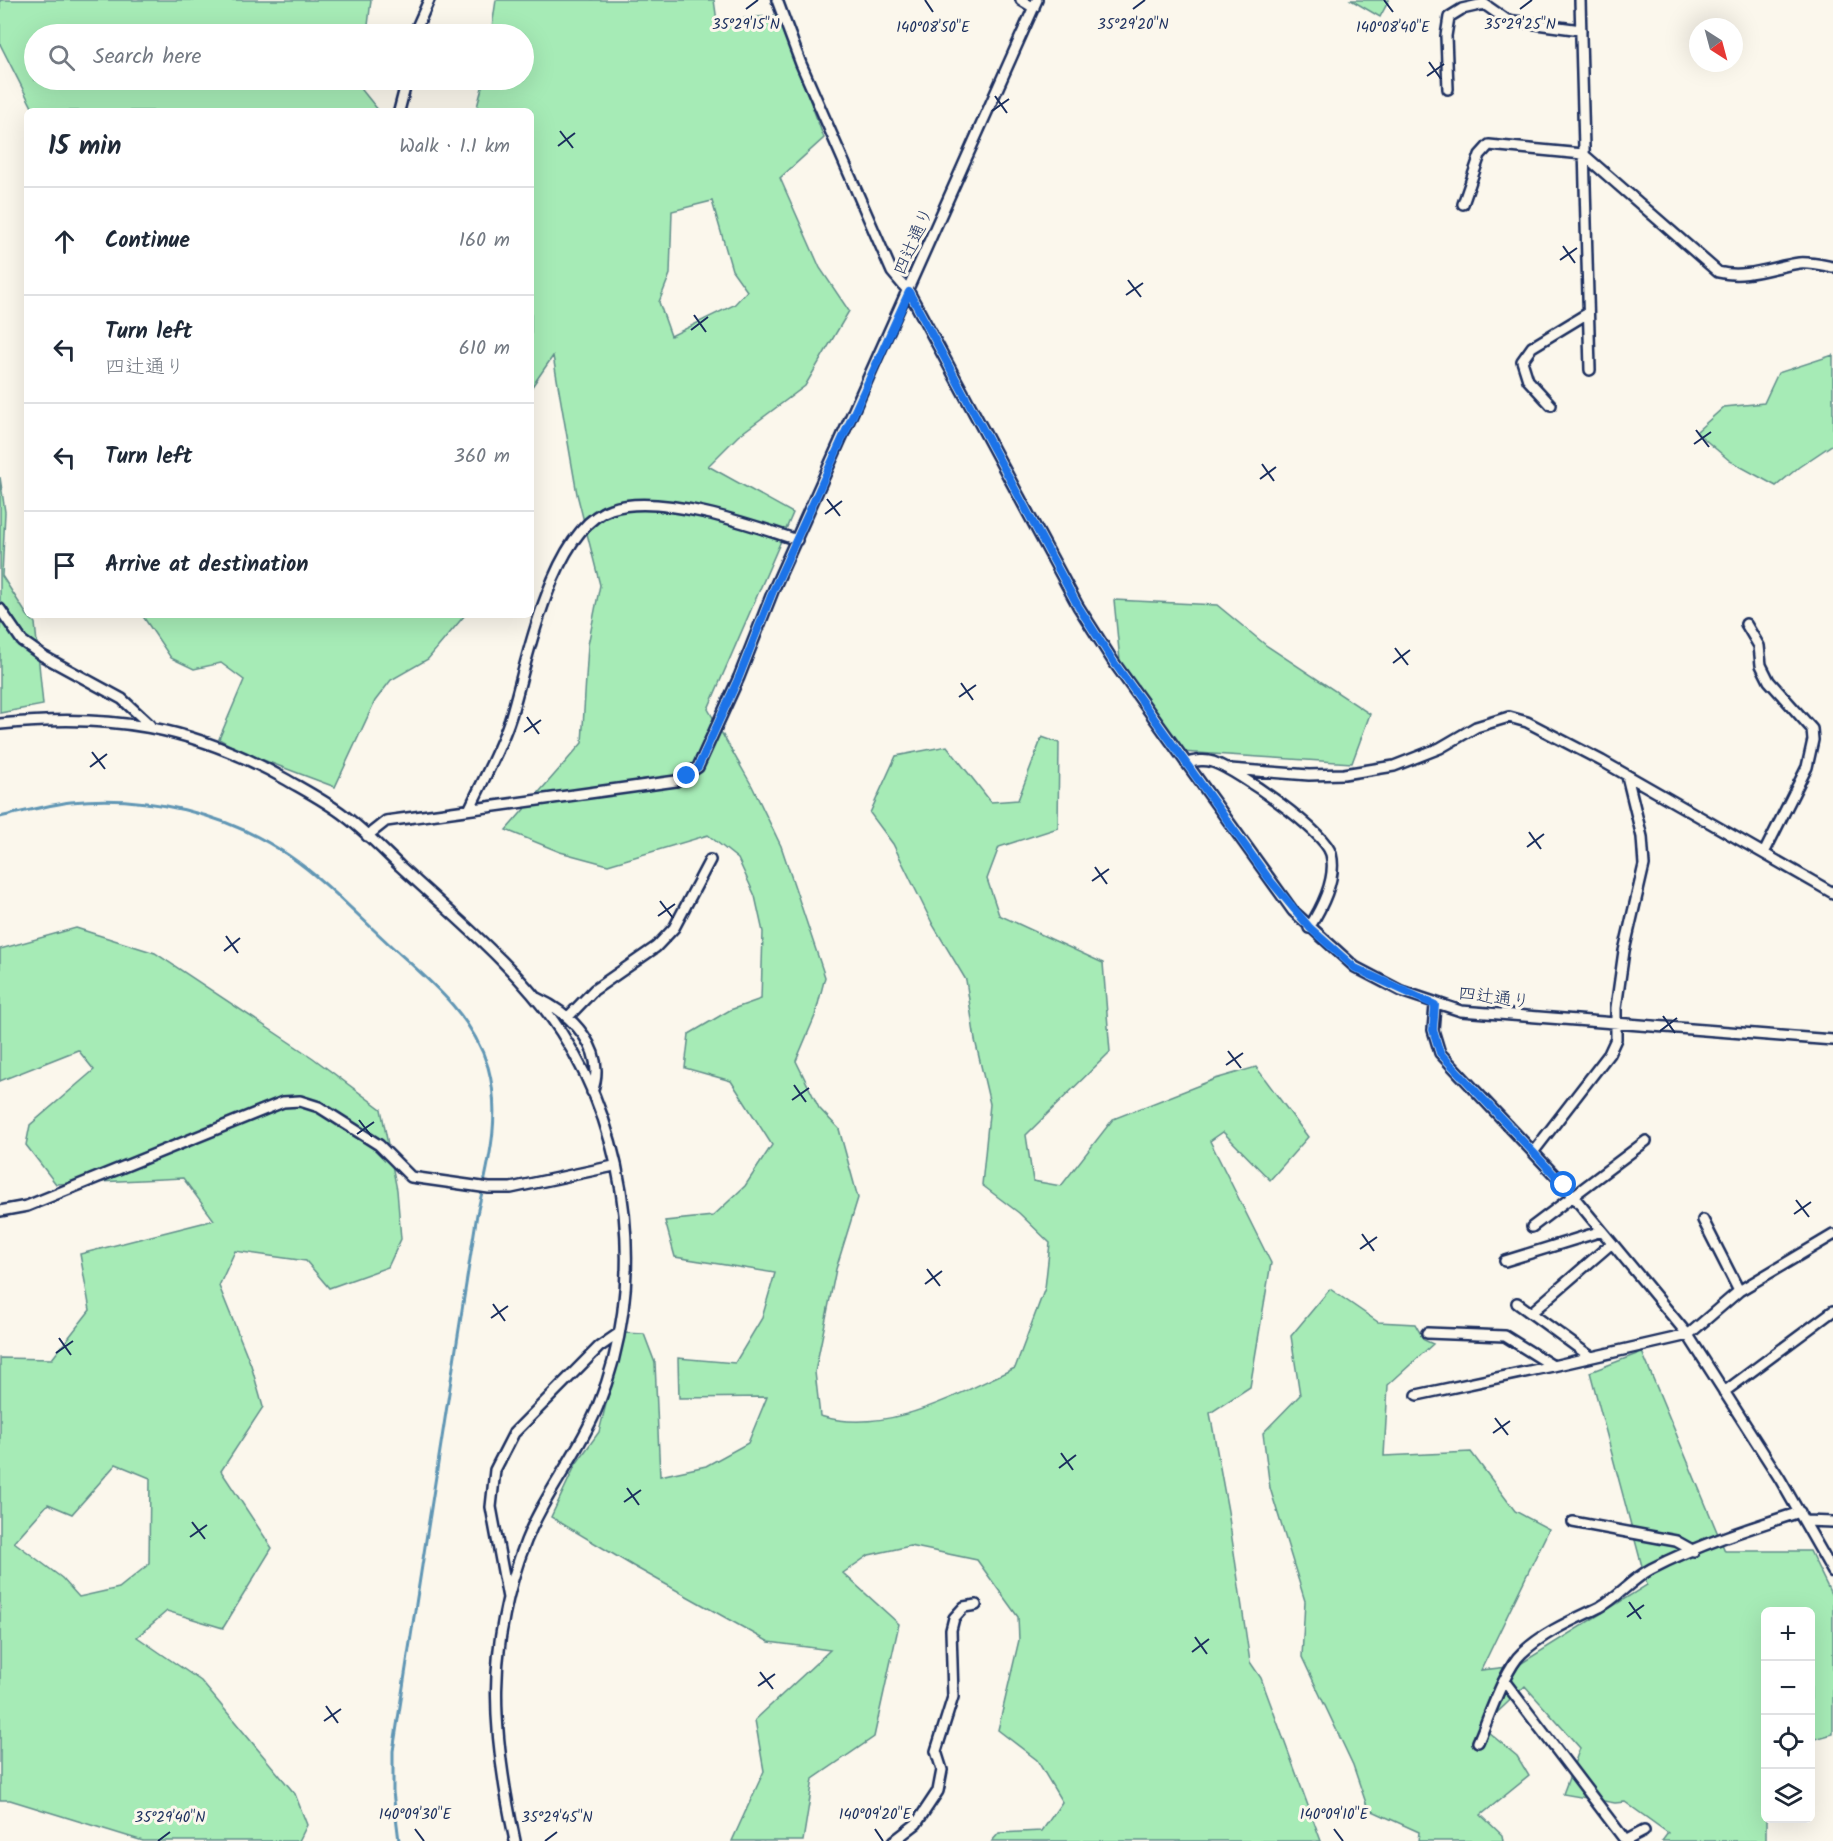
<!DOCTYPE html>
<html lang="en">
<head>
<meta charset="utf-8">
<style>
	:root { --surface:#fff; --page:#f2f2f3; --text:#1f2937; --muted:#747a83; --line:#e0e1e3 }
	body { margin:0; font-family:Kalam,"Klee One",sans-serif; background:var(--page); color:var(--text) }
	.controls { position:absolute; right:18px; bottom:18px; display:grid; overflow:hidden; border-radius:9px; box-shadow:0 6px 24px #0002 }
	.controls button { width:54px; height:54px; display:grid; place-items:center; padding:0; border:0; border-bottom:2px solid var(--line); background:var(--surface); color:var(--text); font:30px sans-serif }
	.compass { position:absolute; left:1689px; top:18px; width:54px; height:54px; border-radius:50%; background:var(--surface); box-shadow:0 6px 24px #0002; rotate:144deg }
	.stop { position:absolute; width:18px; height:18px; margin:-14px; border:4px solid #1a73e8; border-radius:50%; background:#fff }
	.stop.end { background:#1a73e8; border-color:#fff; box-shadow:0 2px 6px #0008 }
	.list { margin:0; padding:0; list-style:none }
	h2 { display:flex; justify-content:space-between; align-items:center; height:78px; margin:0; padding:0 24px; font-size:26px }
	h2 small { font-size:20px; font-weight:400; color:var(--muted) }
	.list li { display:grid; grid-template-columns:39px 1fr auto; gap:18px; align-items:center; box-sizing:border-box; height:108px; padding:0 24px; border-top:2px solid var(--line) }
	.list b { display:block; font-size:22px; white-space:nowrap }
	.list p { margin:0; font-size:20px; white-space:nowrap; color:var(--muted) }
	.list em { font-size:20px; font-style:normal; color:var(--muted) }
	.icon { flex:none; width:33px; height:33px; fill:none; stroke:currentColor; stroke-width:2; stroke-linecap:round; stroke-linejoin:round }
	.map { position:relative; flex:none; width:1833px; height:1841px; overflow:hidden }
	.search { position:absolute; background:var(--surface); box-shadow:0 6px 24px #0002; left:24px; top:24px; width:510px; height:66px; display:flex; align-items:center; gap:15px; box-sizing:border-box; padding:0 21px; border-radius:33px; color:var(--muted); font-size:22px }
	.panel { position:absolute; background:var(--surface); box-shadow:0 6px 24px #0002; left:24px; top:108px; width:510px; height:510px; border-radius:9px }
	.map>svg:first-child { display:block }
</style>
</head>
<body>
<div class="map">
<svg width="1833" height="1841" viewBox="0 0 1833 1841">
	<rect width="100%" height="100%" fill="#fbf7ec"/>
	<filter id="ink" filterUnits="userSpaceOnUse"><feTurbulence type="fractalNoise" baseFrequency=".0167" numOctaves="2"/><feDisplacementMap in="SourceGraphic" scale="12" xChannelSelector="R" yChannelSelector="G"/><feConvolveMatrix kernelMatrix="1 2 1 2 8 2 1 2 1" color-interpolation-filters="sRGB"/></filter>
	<g filter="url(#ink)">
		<!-- green -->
		<path fill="#a6ebb6" stroke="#608d8a" stroke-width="1.5" fill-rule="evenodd" d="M 0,0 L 371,0 L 367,34 L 34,34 L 34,80 L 363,80 L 362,90 L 379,111 L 34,111 L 0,44 Z
			M 496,0 L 714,0 L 717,21 L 778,15 L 824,138 L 780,178 L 820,268 L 849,311 L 805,386 L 738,436 L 708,466 L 793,513 L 708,709 L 752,786 L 781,846 L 825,977 L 815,1016 L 796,1061 L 819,1108 L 839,1129 L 858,1198 L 836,1269 L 815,1372 L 820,1416 C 888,1436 955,1395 1015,1368 L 1045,1288 L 1050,1243 L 1019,1213 L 982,1185 L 990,1104 L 975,1040 L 966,980 L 933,925 L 893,844 L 870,813 L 896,756 L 947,746 L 991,802 L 1018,800 L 1042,737 L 1059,743 L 1058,828 L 999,847 L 987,879 L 999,915 L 1103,963 L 1110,1052 L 1026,1135 L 1033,1181 L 1061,1186 L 1113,1119 L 1215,1079 L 1256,1067 L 1308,1137 L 1270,1180 L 1223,1132 L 1210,1141 L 1271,1263 L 1250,1387 L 1210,1413 L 1228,1511 L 1250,1662 L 1261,1678 L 1321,1841 L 992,1841 L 999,1833 L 1042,1831 L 1062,1802 L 1037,1760 L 998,1730 L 1019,1640 L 1018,1617 L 977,1560 L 910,1546 L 869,1555 L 843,1573 L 899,1624 L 874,1737 L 813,1779 L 803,1841 L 732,1841 L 764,1771 L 755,1720 L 830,1650 L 769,1642 L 633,1566 L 551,1517 L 576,1464 L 599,1432 L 624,1333 L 644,1334 L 655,1363 L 660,1476 L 706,1466 L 748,1443 L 767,1397 L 679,1398 L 678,1358 L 735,1363 L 762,1318 L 775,1273 L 675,1257 L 665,1221 L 713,1216 L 745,1186 L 772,1145 L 731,1081 L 685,1068 L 689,1034 L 730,1010 L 761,999 L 763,932 L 755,896 L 738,859 L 708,835 L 608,865 L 560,852 L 506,830 L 582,743 L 588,645 L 600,585 L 577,494 L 553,356 L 531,388 L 531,111 L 476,111 L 484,80 L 524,80 L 524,34 L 491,34 ZM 712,201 L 732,270 L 747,291 L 734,305 L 671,336 L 659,302 L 670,274 L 672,211 Z
			M 1351,0 L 1389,0 L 1380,17 Z
			M 1833,355 L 1833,444 L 1799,467 L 1776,486 L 1730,461 L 1696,432 L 1724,407 L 1764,403 L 1778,373 Z
			M 0,477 L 5,512 L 2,576 L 27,615 L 35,623 L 43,705 L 0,713 Z
			M 1114,600 L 1217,605 L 1267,646 L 1370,714 L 1352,763 L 1181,752 L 1121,671 Z
			M 142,615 L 465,615 L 428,659 L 391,680 L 375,701 L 335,787 L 242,752 L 219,739 L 244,680 L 221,663 L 194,669 L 171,658 Z
			M 76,928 L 155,953 L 313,1058 L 381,1109 L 397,1190 L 401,1239 L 388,1267 L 329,1288 L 306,1261 L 235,1251 L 219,1286 L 251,1365 L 263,1407 L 221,1471 L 272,1548 L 223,1628 L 167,1611 L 137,1637 L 201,1681 L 295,1794 L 307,1825 L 299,1841 L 143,1841 L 10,1800 L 0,1800 L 0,1358 L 52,1359 L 90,1310 L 80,1254 L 214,1220 L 183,1178 L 56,1184 L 26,1145 L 30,1125 L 94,1070 L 78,1050 L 0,1081 L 0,949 ZM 116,1464 L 150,1478 L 149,1564 L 119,1588 L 79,1597 L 62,1578 L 14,1542 L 48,1504 L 72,1514 Z
			M 1330,1289 L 1378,1322 L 1415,1324 L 1424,1340 L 1433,1344 L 1388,1385 L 1384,1456 L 1471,1452 L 1515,1511 L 1549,1529 L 1481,1670 L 1517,1666 L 1647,1585 L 1590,1372 L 1642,1352 L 1725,1551 L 1810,1551 L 1833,1598 L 1833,1734 L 1811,1740 L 1810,1612 L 1766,1612 L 1766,1841 L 1662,1841 L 1668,1833 L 1625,1802 L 1615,1803 L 1563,1794 L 1580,1748 L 1525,1686 L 1482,1727 L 1517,1756 L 1529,1776 L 1481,1815 L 1502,1835 L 1503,1841 L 1418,1841 L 1419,1832 L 1368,1809 L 1353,1765 L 1302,1657 L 1305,1601 L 1270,1488 L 1263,1433 L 1300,1395 L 1291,1336 Z"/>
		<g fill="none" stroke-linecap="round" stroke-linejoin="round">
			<!-- stream -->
			<path stroke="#6196b4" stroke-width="3" d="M 0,817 C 23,812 47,805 71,802 C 144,794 227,813 288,855 C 325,880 357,915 390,945 C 429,980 472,1014 488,1067 C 502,1117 488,1165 477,1214 L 393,1751 L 393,1792 L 399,1841"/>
			<!-- minor casing -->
			<g stroke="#1b2f5e" stroke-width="14">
				<path id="minor" d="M 777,0 L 801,64 L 892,272 L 909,292 L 1078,606 L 1113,661 L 1293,911 L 1355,967 L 1401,991 L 1461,1011 L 1833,1040
					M 1021,0 L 1034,8
					M 1580,0 L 1590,370
					M 414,34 L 429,0
					M 1448,89 L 1446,36 L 1449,17 L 1462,9 L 1484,4 L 1507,20 L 1581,30
					M 399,111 L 407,80
					M 1463,204 L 1480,155 L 1489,145 L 1583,154 L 1718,272 C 1746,279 1772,267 1799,263 C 1810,262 1822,265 1833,267
					M 1551,405 L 1528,380 L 1522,361 L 1532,347 L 1588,313
					M 0,609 L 22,641 L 43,656 L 122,699 L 150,725
					M 1746,624 L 1759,646 L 1761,665 L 1769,681 L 1812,729 L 1813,740 L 1807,767 L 1764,853
					M 0,724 C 108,713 191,725 287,780 C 306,791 327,802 345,816 C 365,831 383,850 401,867 C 454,916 522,972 561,1032 C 631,1139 647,1287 598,1406 C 579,1453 545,1493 526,1541 C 485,1646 492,1734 515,1841
					M 1186,763 C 1196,761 1204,759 1213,762 C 1238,771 1324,830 1331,854 C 1337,878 1321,909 1309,928
					M 1230,769 L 1309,775 L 1344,774 L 1394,766 L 1440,748 L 1476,727 L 1509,717 L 1527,722 L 1602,761 L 1833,893
					M 470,808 C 484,778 501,748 511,716 C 527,663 552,528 611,509 C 659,493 750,524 797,540
					M 367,836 L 386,821 L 676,781 L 698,767 L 739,677 L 773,591 L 1037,0
					M 537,998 C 572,1014 608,1050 592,1092
					M 1435,1005 L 1433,1030 L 1440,1053 L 1564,1185 L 1688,1335 L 1780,1479 L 1833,1572
					M 568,1017 L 594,990 L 656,947 L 674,928 L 710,860
					M 1534,1151 L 1609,1054 L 1616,1039 L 1616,1008 L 1624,951 L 1644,865 L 1642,837 L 1627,776
					M 0,1211 L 27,1206 L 283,1102 L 300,1101 L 319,1107 L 379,1145 L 411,1177 L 489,1188 L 511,1188 L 614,1166
					M 1703,1220 L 1739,1291
					M 1532,1227 L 1646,1141
					M 1505,1261 L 1602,1231
					M 1517,1303 L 1591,1357
					M 1532,1312 L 1612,1243
					M 1427,1333 L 1505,1336 L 1553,1366 L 1688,1335 L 1739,1291 L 1833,1235
					M 1724,1392 L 1833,1311
					M 1417,1395 L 1553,1366
					M 1805,1521 L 1833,1522
					M 1573,1522 L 1676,1541 L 1694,1551
					M 508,1598 L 491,1507 L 495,1470 L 514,1433 L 599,1347 L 618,1334
					M 1505,1682 L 1625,1840
					M 1478,1742 C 1488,1720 1505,1668 1522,1653 C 1544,1632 1573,1620 1600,1607 C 1618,1597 1632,1579 1651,1569 C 1697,1545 1750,1528 1800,1512
					M 894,1841 L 916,1824 L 938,1791 L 942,1770 L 936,1751 L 953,1697 L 951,1630 L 954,1618 L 964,1607 L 976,1605
					M 1625,1841 L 1644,1831"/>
			</g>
			<!-- minor -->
			<use href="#minor" stroke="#fbf7ec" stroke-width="9"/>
		</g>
	</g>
	<g fill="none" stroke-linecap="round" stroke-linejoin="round" filter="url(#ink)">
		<!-- route -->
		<path stroke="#1a73e8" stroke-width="8" d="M 687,776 L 698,767 L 709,743 L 739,677 L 773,591 L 909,292 L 1078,606 L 1113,661 L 1269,879 L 1310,928 L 1355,968 L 1435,1005 L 1433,1030 L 1440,1053 L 1564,1185"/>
	</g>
	<!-- ticks -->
	<path fill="none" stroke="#1b2f5e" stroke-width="2" d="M 925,0 L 933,12M 1384,0 L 1393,12M 746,9 L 758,0M 1133,9 L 1145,0M 1520,9 L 1532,0M 1429,62 L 1441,79M 1427,76 L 1444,64M 995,96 L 1007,113M 992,111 L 1009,99M 560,131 L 573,148M 558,146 L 575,133M 1563,246 L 1575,263M 1560,260 L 1577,248M 1128,280 L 1141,297M 1126,295 L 1143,283M 694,315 L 706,332M 691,330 L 708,317M 1696,430 L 1709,447M 1694,444 L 1711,432M 1262,464 L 1274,481M 1260,479 L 1276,467M 827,499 L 840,516M 825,514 L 842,501M 1395,648 L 1408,665M 1393,663 L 1410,650M 961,683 L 973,700M 959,697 L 976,685M 527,717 L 539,734M 524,732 L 541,720M 92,752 L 105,769M 90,767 L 107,754M 1529,832 L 1541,849M 1527,847 L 1544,834M 1095,867 L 1107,884M 1092,881 L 1109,869M 660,901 L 673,918M 658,916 L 675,904M 226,936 L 238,953M 224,951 L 240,938M 1663,1016 L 1675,1033M 1660,1031 L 1677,1018M 1228,1051 L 1241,1068M 1226,1065 L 1243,1053M 794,1085 L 806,1102M 792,1100 L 809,1088M 359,1120 L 372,1137M 357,1134 L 374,1122M 1796,1200 L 1809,1217M 1794,1214 L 1811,1202M 1362,1234 L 1374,1251M 1360,1249 L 1377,1237M 927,1269 L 940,1286M 925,1284 L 942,1271M 493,1304 L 505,1321M 491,1318 L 508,1306M 59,1338 L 71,1355M 56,1353 L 73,1341M 1495,1418 L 1508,1435M 1493,1433 L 1510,1421M 1061,1453 L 1073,1470M 1059,1468 L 1076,1455M 627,1488 L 639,1505M 624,1502 L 641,1490M 192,1522 L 205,1539M 190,1537 L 207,1525M 1629,1602 L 1641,1619M 1627,1617 L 1644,1605M 1195,1637 L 1207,1654M 1192,1652 L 1209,1639M 760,1672 L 773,1689M 758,1686 L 775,1674M 326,1706 L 338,1723M 324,1721 L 341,1709M 415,1829 L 424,1841M 875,1829 L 883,1841M 1334,1829 L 1343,1841M 158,1841 L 170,1832M 545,1841 L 557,1832"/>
	<g text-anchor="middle" stroke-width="6" stroke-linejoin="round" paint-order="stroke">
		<!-- street labels -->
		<g font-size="18" fill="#1b2f5e" stroke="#fbf7ec">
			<text transform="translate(913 241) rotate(-66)" y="6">四辻通り</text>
			<text transform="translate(1494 997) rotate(7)" y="6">四辻通り</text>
		</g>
	</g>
	<g font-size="15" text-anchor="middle" fill="#1b2f5e" stroke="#fbf7ec" stroke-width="6" stroke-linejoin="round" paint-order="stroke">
		<text x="746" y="29">35°29'15"N</text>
		<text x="1133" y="29">35°29'20"N</text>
		<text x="1520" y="29">35°29'25"N</text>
		<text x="933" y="32">140°08'50"E</text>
		<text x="1393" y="32">140°08'40"E</text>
		<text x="415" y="1819">140°09'30"E</text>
		<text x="875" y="1819">140°09'20"E</text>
		<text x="1334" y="1819">140°09'10"E</text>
		<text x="170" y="1822">35°29'40"N</text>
		<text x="557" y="1822">35°29'45"N</text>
	</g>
</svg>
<div class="controls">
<button>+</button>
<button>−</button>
<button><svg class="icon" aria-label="locate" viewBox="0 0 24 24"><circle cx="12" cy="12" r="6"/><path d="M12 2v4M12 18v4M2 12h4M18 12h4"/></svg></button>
<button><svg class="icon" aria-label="layers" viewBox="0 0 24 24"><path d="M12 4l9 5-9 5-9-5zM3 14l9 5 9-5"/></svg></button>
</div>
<svg class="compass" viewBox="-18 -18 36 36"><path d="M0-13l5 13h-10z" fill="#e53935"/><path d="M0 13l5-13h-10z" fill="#747a83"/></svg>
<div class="stop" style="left:1564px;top:1185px"></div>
<div class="stop end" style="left:687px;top:776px"></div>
<div class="search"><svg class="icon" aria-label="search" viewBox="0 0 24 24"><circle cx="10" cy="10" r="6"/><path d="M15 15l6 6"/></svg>Search here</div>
<section class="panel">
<h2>15 min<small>Walk · 1.1 km</small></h2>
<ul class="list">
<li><svg class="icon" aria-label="ahead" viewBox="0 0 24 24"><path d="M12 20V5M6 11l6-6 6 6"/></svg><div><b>Continue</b></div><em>160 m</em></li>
<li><svg class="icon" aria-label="left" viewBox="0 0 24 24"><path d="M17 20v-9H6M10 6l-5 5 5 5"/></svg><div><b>Turn left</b><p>四辻通り</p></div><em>610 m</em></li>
<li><svg class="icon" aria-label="left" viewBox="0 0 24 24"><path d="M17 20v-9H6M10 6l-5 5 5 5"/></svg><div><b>Turn left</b></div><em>360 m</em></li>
<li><svg class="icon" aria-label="arrive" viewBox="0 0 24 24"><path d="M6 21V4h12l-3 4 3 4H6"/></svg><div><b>Arrive at destination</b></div></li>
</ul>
</section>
</div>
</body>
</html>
